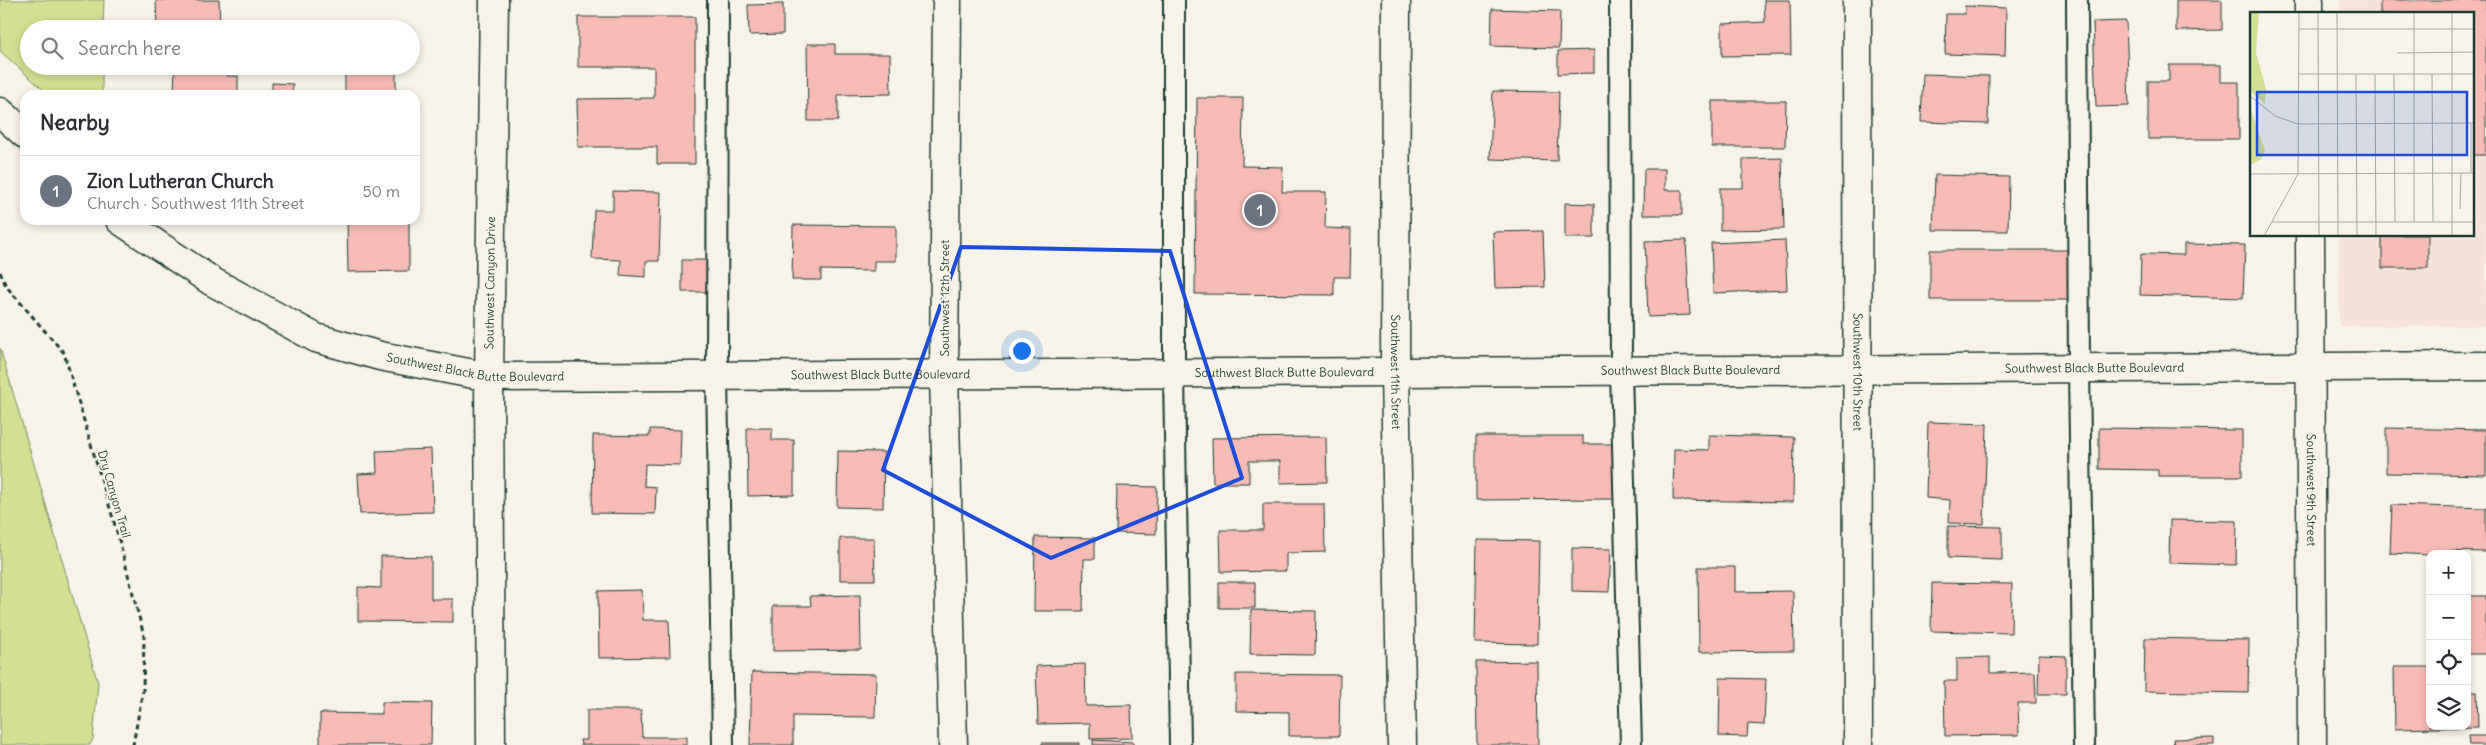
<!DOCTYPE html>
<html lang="en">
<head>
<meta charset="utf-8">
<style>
	:root { --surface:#fff; --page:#f7f7f7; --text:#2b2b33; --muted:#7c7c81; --line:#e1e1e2; --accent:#ea580c }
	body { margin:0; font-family:Delius,sans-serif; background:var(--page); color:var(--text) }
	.controls { position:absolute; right:15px; bottom:15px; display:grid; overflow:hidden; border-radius:10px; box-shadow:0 2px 8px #0003 }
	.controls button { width:45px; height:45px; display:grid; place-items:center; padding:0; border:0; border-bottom:1px solid var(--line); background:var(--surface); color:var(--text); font:25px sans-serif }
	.you { position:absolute; left:1021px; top:350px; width:18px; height:18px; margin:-12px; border:4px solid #fff; border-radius:50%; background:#1a73e8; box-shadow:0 0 0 8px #1a73e833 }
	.badge { display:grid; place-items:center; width:32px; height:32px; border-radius:50%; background:var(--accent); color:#fff; font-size:16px; font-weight:700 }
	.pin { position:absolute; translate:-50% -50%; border:2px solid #fff; box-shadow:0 1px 5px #0006 }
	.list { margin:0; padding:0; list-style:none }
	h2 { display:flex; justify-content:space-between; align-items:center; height:65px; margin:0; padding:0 20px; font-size:21px }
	h2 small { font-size:16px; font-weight:400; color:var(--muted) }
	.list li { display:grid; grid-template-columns:32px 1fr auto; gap:15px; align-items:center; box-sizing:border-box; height:70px; padding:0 20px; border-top:1px solid var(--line) }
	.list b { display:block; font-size:19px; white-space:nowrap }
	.list p { margin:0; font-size:16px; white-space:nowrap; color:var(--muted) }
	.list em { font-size:16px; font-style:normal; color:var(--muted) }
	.icon { flex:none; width:28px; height:28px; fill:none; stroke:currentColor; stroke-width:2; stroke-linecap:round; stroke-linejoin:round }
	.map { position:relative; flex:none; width:2486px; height:745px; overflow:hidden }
	.search { position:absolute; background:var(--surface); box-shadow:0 2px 8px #0003; left:20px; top:20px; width:400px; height:55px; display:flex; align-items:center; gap:12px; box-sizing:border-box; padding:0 18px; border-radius:28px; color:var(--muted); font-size:19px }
	.panel { position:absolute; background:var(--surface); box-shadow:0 2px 8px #0003; left:20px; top:90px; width:400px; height:135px; border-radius:15px }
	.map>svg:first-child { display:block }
</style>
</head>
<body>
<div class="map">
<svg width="2486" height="745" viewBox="0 0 2486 745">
	<rect width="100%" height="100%" fill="#f7f3e8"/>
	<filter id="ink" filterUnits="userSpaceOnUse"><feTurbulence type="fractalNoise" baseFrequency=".02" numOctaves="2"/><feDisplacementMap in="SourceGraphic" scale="10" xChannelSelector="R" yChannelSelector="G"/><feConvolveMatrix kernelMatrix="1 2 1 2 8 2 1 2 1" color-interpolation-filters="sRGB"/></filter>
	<g filter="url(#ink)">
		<!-- built -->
		<path fill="#f7e2d9" d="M 2340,0 L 2486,0 L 2486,326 L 2339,326 L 2339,235 L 2472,235 L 2472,14 L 2340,14 Z"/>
		<!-- green -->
		<path fill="#d3e093" stroke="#798e64" d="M 0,0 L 104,0 L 103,29 L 29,29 L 29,66 L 102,66 L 102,95 L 49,95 L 0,51 Z
			M 0,348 L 98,683 L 93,739 L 90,745 L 0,745 Z"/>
		<!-- building -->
		<path fill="#f7bbb6" stroke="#1f3d34" d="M 156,0 L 219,0 L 220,29 L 157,29 Z
			M 1764,0 L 1790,0 L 1791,55 L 1722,56 L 1722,24 L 1765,22 Z
			M 2176,0 L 2222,0 L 2222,30 L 2176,31 Z
			M 2380,0 L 2486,0 L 2486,155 L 2472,155 L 2472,14 L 2380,14 Z
			M 783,4 L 783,34 L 749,35 L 748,5 Z
			M 1965,6 L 2006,8 L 2005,56 L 1945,54 L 1946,14 L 1964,14 Z
			M 1492,9 L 1560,11 L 1559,48 L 1491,46 Z
			M 578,17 L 695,17 L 695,164 L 657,164 L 657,147 L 578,147 L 577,99 L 654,98 L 654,67 L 578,67 Z
			M 2126,21 L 2129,106 L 2096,107 L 2093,22 Z
			M 807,44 L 835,44 L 835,54 L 890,54 L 891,94 L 838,95 L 838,121 L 808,121 Z
			M 1594,50 L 1594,73 L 1558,74 L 1558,51 Z
			M 2169,65 L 2221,65 L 2221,82 L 2239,82 L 2239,139 L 2148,139 L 2148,81 L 2169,81 Z
			M 175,66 L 227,66 L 227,76 L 238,76 L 238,95 L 174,95 Z
			M 345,66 L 396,66 L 396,95 L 345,95 Z
			M 1923,74 L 1989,76 L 1988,124 L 1921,122 Z
			M 272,83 L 293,84 L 292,95 L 272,95 Z
			M 1493,91 L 1559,92 L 1557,161 L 1490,159 Z
			M 1197,98 L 1243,98 L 1242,166 L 1283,167 L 1282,192 L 1326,192 L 1325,228 L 1351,229 L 1350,277 L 1334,277 L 1334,295 L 1195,294 Z
			M 1712,101 L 1786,101 L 1785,147 L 1712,147 Z
			M 1782,158 L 1784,229 L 1720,230 L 1720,188 L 1743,188 L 1743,159 Z
			M 1644,169 L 1665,169 L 1665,190 L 1682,190 L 1682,215 L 1643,215 Z
			M 1935,175 L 2009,177 L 2008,231 L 1933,230 Z
			M 613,191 L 661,192 L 659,261 L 646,261 L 646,277 L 620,275 L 621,260 L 592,259 L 594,210 L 613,210 Z
			M 1565,203 L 1594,204 L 1594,238 L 1565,238 Z
			M 347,220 L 409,220 L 409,271 L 348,272 Z
			M 793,225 L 896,226 L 896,261 L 874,261 L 874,271 L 821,270 L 821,280 L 792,280 Z
			M 1543,231 L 1545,287 L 1495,288 L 1493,232 Z
			M 2382,235 L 2428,235 L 2428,268 L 2382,268 Z
			M 1686,240 L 1690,315 L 1648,317 L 1645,241 Z
			M 1785,240 L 1787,290 L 1713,293 L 1711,243 Z
			M 2184,244 L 2245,245 L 2243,298 L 2140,295 L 2141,254 L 2184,255 Z
			M 1930,250 L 2073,250 L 2073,300 L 1930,300 Z
			M 682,260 L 710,260 L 710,292 L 682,292 Z
			M 1928,422 L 1987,424 L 1984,524 L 1949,523 L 1950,500 L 1926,498 Z
			M 747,428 L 772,428 L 772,440 L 794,440 L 794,495 L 748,496 Z
			M 2099,428 L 2242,430 L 2242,476 L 2158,476 L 2158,470 L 2099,469 Z
			M 2386,428 L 2486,430 L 2486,475 L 2386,473 Z
			M 650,429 L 681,430 L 680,465 L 645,464 L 644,486 L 656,487 L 655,514 L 592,513 L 593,435 L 650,436 Z
			M 1709,435 L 1794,437 L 1793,502 L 1673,500 L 1674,449 L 1709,450 Z
			M 1476,436 L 1583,436 L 1583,444 L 1614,444 L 1614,499 L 1476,500 Z
			M 1326,437 L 1327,482 L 1280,483 L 1280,461 L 1249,461 L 1249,483 L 1213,483 L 1212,438 Z
			M 431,449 L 433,512 L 360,514 L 358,474 L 377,473 L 376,451 Z
			M 838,451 L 884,452 L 883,508 L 837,507 Z
			M 1117,486 L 1157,487 L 1156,534 L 1116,533 Z
			M 1263,504 L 1324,504 L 1325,552 L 1286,553 L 1286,571 L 1221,572 L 1220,530 L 1263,530 Z
			M 2392,505 L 2486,508 L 2486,552 L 2440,551 L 2440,554 L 2430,555 L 2390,553 Z
			M 2170,520 L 2237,521 L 2236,565 L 2169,563 Z
			M 1948,526 L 2002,527 L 2002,560 L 1948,558 Z
			M 1035,537 L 1095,538 L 1095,559 L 1084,559 L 1083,611 L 1034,611 Z
			M 840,538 L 874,538 L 875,580 L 840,580 Z
			M 1477,540 L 1539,541 L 1537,644 L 1475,643 Z
			M 1572,548 L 1611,549 L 1609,592 L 1572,591 Z
			M 381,556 L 431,557 L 431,599 L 453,599 L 453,622 L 358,621 L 358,587 L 381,588 Z
			M 1698,567 L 1735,567 L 1735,592 L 1793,591 L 1794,651 L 1699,652 Z
			M 1219,582 L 1255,582 L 1255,608 L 1219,608 Z
			M 1932,583 L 2012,584 L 2011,633 L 1931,631 Z
			M 642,590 L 643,620 L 669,620 L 670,657 L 599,658 L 598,591 Z
			M 860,595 L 861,650 L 773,651 L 773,606 L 811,606 L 810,596 Z
			M 2467,596 L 2486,596 L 2486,654 L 2467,654 Z
			M 1251,610 L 1316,611 L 1315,655 L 1250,654 Z
			M 2145,638 L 2249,640 L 2248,693 L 2144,691 Z
			M 2039,655 L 2066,656 L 2066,694 L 2038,694 Z
			M 1990,657 L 1990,673 L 2035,672 L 2036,703 L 2018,703 L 2019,735 L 1945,736 L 1944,681 L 1957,681 L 1957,658 Z
			M 1537,661 L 1538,745 L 1477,745 L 1476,662 Z
			M 1085,664 L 1086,706 L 1131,705 L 1132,738 L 1090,739 L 1090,723 L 1038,724 L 1036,666 Z
			M 2394,667 L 2430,667 L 2430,726 L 2467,726 L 2467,692 L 2477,692 L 2478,727 L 2395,729 Z
			M 752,672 L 876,674 L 875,717 L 793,716 L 793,745 L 750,745 Z
			M 1236,674 L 1340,675 L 1339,736 L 1289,736 L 1289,712 L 1236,711 Z
			M 1720,678 L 1766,679 L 1764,725 L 1748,724 L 1747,737 L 1719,736 Z
			M 382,702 L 432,703 L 431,745 L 320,745 L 320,713 L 382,714 Z
			M 587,710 L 641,710 L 642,737 L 687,737 L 687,745 L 581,745 L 580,740 L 587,740 Z
			M 2468,736 L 2486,736 L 2486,745 L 2469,745 Z
			M 2214,738 L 2214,745 L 2174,745 L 2173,739 Z
			M 1093,740 L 1133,742 L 1133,745 L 1093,745 Z
			M 1042,743 L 1079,743 L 1079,745 L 1042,745 Z"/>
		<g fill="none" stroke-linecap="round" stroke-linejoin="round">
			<!-- lane casing -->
			<g stroke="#1f3d34" stroke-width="24">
				<path id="lane" d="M 718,0 L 717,376 L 723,745
					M 1174,0 L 1174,373 L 1180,745
					M 1620,0 L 1621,371 L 1631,745
					M 2077,0 L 2079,367 L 2084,745"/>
			</g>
			<!-- street casing -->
			<g stroke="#1f3d34" stroke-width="31">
				<g id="street">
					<path d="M 947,0 L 944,374 L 953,745"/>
					<path id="s1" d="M 1396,0 L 1395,372 L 1402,745"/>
					<path id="s2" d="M 1857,0 L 1858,745"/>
					<path d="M 2309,0 L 2309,14"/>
					<path id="s3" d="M 2310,235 L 2312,745"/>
					<path id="s4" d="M 491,745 L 489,377 L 494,0"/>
				</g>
			</g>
			<!-- secondary casing -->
			<g stroke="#1f3d34" stroke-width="31">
				<g id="secondary">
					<path d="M 0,112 L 25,134"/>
					<path id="s5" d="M 120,220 L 213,282 L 316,338 L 380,356 L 489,377 L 2486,366"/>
				</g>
			</g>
			<!-- path -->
			<path stroke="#1f3d34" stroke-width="3" stroke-dasharray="5 4" stroke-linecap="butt" d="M 0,272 L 6,286 L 64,353 L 117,532 L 144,636 L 143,690 L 133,745"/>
			<!-- lane -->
			<use href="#lane" stroke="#f7f3e8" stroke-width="20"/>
			<!-- street -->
			<use href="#street" stroke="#f7f3e8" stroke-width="28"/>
			<!-- secondary -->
			<use href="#secondary" stroke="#f7f3e8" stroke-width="28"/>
		</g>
	</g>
	<!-- marked area -->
	<path fill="none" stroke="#1d4ed8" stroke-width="4" stroke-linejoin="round" d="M 961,247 L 1170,251 L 1242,478 L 1051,558 L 883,470 Z"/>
	<g text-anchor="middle" stroke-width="4" stroke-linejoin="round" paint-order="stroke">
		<!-- street labels -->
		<g font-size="12" fill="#1f3d34" stroke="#f7f3e8">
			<text dy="4" stroke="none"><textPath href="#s4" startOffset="462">Southwest Canyon Drive</textPath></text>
			<text transform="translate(945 298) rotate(-90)" y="4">Southwest 12th Street</text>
			<text dy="4" stroke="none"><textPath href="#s5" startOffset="392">Southwest Black Butte Boulevard</textPath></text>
			<text dy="4" stroke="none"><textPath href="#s5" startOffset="2012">Southwest Black Butte Boulevard</textPath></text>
			<text dy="4" stroke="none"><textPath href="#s5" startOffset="1608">Southwest Black Butte Boulevard</textPath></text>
			<text dy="4" stroke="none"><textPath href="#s2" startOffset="372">Southwest 10th Street</textPath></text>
			<text dy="4" stroke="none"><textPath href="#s5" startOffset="1202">Southwest Black Butte Boulevard</textPath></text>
			<text dy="4" stroke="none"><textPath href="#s1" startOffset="372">Southwest 11th Street</textPath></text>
			<text dy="4" stroke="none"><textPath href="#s5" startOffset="798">Southwest Black Butte Boulevard</textPath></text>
			<text dy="4" stroke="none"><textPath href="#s3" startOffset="255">Southwest 9th Street</textPath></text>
			<text transform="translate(114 494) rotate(74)" y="4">Dry Canyon Trail</text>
		</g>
	</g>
	<!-- overview -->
	<g transform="translate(2250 12)">
		<rect width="224" height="224" fill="#f7f3e8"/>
		<path d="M 0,0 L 9,0 L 6,41 L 16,77 L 15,92 L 0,79 ZM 0,95 L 15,138 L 12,147 L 0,153 Z" fill="#d3e093"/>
		<path fill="none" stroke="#a1aaa0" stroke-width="1" d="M 68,0 L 69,224M 87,0 L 88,224M 164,0 L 164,210M 202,0 L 202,224M 49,17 L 224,17M 147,41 L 224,40M 49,62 L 224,62M 182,62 L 183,210M 106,63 L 107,224M 125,63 L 126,224M 144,63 L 145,210M 0,84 L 25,104 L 48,112 L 224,111M 221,161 L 221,111M 0,162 L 224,161M 210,197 L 211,161M 22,210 L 224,210M 14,224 L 48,162 L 49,0"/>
		<path fill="#1d4ed8" fill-opacity="0.15" stroke="#1d4ed8" stroke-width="2.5" d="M 7,80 L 217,80 L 217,143 L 7,143 Z"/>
		<rect width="224" height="224" fill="none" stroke="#1f3d34" stroke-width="2.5"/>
	</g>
</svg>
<div class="controls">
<button>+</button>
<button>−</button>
<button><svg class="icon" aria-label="locate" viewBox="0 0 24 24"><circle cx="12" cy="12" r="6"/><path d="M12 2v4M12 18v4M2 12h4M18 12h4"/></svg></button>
<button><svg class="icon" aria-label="layers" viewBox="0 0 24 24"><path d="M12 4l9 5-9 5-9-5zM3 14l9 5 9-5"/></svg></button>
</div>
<div class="you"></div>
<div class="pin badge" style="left:1260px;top:210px;background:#6b7280">1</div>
<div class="search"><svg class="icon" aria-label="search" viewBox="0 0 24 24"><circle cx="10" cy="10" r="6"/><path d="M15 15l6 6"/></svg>Search here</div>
<section class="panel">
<h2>Nearby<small></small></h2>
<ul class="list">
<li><span class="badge" style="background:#6b7280">1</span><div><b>Zion Lutheran Church</b><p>Church · Southwest 11th Street</p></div><em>50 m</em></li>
</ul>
</section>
</div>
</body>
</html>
